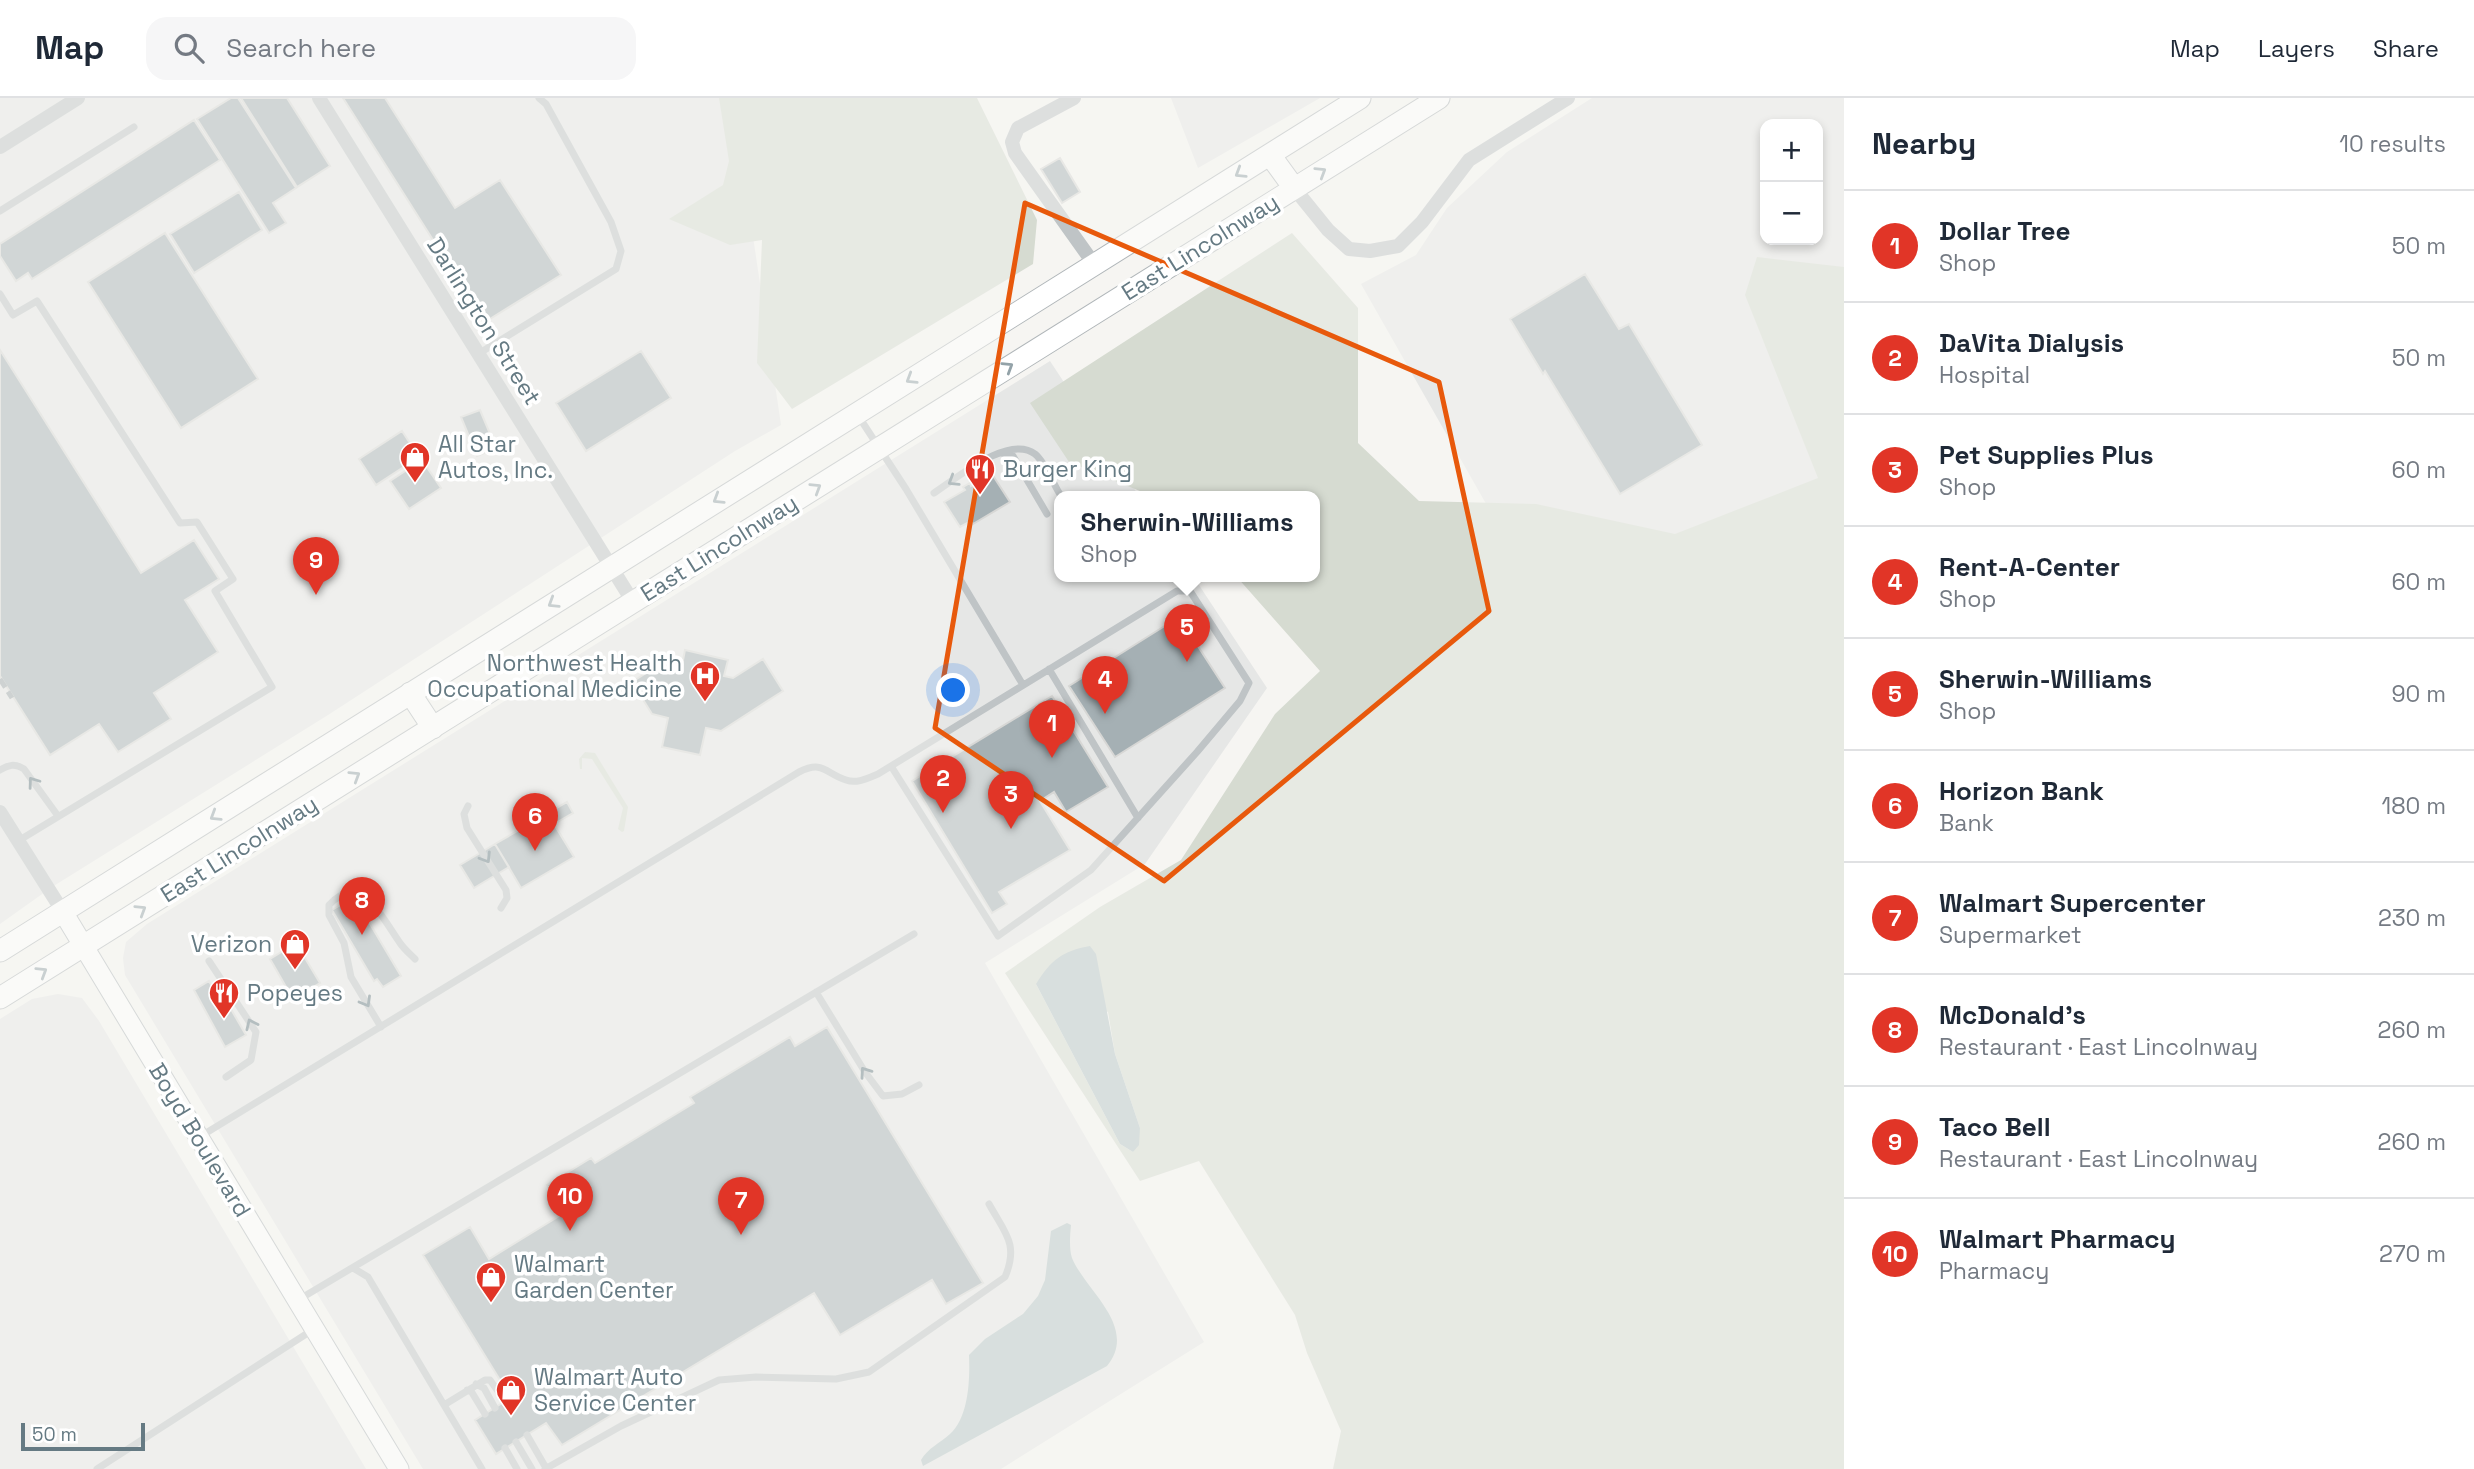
<!DOCTYPE html>
<html lang="en">
<head>
<meta charset="utf-8">
<style>
	:root { --surface:#fff; --page:#f6f6f7; --text:#1f2937; --muted:#747a83; --line:#e0e1e3; --accent:#e13527 }
	body { margin:0; font-family:"Space Grotesk",sans-serif; background:var(--page); color:var(--text) }
	.controls { position:absolute; right:21px; top:21px; display:grid; overflow:hidden; border-radius:14px; box-shadow:0 4px 10px #0003 }
	.controls button { width:63px; height:63px; display:grid; place-items:center; padding:0; border:0; border-bottom:2px solid var(--line); background:var(--surface); color:var(--text); font:35px sans-serif }
	.scale { position:absolute; left:21px; bottom:18px; width:124px; box-sizing:border-box; padding-left:7px; border:4px solid #657a83; border-top:0; font-size:19px; line-height:24px; white-space:nowrap; color:#657a83; -webkit-text-stroke:5px #fff; paint-order:stroke }
	.you { position:absolute; left:954px; top:593px; width:24px; height:24px; margin:-18px; border:5px solid #fff; border-radius:50%; background:#1a73e8; box-shadow:0 0 0 10px #1a73e833 }
	.badge { display:grid; place-items:center; width:46px; height:46px; border-radius:50%; background:var(--accent); color:#fff; font-size:23px; font-weight:700 }
	.pin { position:absolute; translate:-50% -58px; filter:drop-shadow(0 2px 4px #0008) }
	.pin::after { content:''; position:absolute; top:37px; width:24px; height:21px; background:inherit; clip-path:polygon(0 0,100% 0,50% 100%) }
	.popup { position:absolute; left:1054px; top:393px; width:266px; height:91px; box-sizing:border-box; display:grid; place-content:center; border-radius:14px; background:var(--surface); filter:drop-shadow(0 2px 5px #0005); font-size:23px; white-space:nowrap; color:var(--muted) }
	.popup b { font-size:26px; color:var(--text) }
	.popup::after { content:''; position:absolute; left:50%; top:100%; margin-left:-14px; border:14px solid transparent; border-top-color:var(--surface) }
	.list { margin:0; padding:0; list-style:none }
	h2 { display:flex; justify-content:space-between; align-items:center; height:91px; margin:0; padding:0 28px; font-size:30px }
	h2 small { font-size:23px; font-weight:400; color:var(--muted) }
	.list li { display:grid; grid-template-columns:46px 1fr auto; gap:21px; align-items:center; box-sizing:border-box; height:112px; padding:0 28px; border-top:2px solid var(--line) }
	.list b { display:block; font-size:26px; white-space:nowrap }
	.list p { margin:0; font-size:23px; white-space:nowrap; color:var(--muted) }
	.list em { font-size:23px; font-style:normal; color:var(--muted) }
	.icon { flex:none; width:38px; height:38px; fill:none; stroke:currentColor; stroke-width:2; stroke-linecap:round; stroke-linejoin:round }
	.map { position:relative; flex:none; width:1844px; height:1371px; overflow:hidden }
	header { display:flex; align-items:center; gap:42px; box-sizing:border-box; height:98px; padding:0 35px; background:var(--surface); border-bottom:2px solid var(--line) }
	header strong { font-size:33px }
	nav { display:flex; gap:38px; margin-inline-start:auto; font-size:24px }
	.search { width:490px; height:63px; background:var(--page); display:flex; align-items:center; gap:18px; box-sizing:border-box; padding:0 24px; border-radius:21px; color:var(--muted); font-size:26px }
	main { display:flex }
	aside { flex:1; background:var(--surface) }
	.map>svg:first-child { display:block }
</style>
</head>
<body>
<header>
<strong>Map</strong>
<div class="search"><svg class="icon" aria-label="search" viewBox="0 0 24 24"><circle cx="10" cy="10" r="6"/><path d="M15 15l6 6"/></svg>Search here</div>
<nav><a>Map</a><a>Layers</a><a>Share</a></nav>
</header>
<main>
<div class="map">
<svg width="1844" height="1371" viewBox="0 0 1844 1371">
	<rect width="100%" height="100%" fill="#f6f5f2"/>
	<!-- built -->
	<path fill="#e6e7e6" fill-rule="evenodd" d="M 0,0 L 736,0 L 748,105 L 781,327 L 735,353 L 328,617 L 52,789 L 0,826 Z
		M 1171,0 L 1320,0 L 1198,70 Z
		M 1592,0 L 1844,0 L 1844,489 L 1571,555 L 1361,186 L 1416,157 L 1447,110 L 1507,54 ZM 1765,26 L 1818,26 L 1818,142 L 1765,142 Z
		M 1050,263 L 1139,398 L 1059,398 L 1059,478 L 1193,478 L 1267,590 L 1145,766 L 985,865 L 1204,1244 L 1001,1371 L 423,1371 L 125,877 L 123,860 L 126,844 L 147,826 Z
		M 58,896 L 82,900 L 99,923 L 366,1371 L 0,1371 L 0,921 L 32,901 Z"/>
	<!-- green -->
	<path fill="#d6dbd1" fill-rule="evenodd" d="M 719,0 L 977,0 L 1037,122 L 1033,166 L 792,311 L 757,265 L 762,142 L 730,147 L 669,121 L 723,87 L 729,63 Z
		M 1292,135 L 1358,210 L 1358,345 L 1419,403 L 1536,406 L 1675,436 L 1818,380 L 1745,197 L 1757,159 L 1844,169 L 1844,1371 L 1333,1371 L 1341,1333 L 1307,1255 L 1295,1217 L 1199,1063 L 1140,1083 L 1005,875 L 1100,809 L 1181,762 L 1275,616 L 1320,573 L 1236,478 L 1315,478 L 1315,398 L 1152,398 L 1069,364 L 1030,305 ZM 1036,886 L 1108,914 L 1115,956 L 1140,1030 L 1133,1054 L 1120,1046 Z
		M 585,654 L 595,655 L 628,709 L 624,733 L 622,734 L 618,731 L 623,710 L 592,661 L 582,660 L 582,671 L 580,671 L 579,661 Z"/>
	<!-- water -->
	<path fill="#b4c4c5" d="M 1090,848 L 1096,856 L 1115,956 L 1140,1030 L 1139,1047 L 1133,1054 L 1120,1046 L 1036,886 C 1051,862 1062,853 1090,848 Z
		M 1067,1125 L 1071,1127 C 1070,1137 1069,1151 1072,1160 C 1085,1192 1139,1229 1107,1268 L 923,1368 L 921,1362 C 928,1350 940,1345 950,1336 C 969,1319 970,1281 969,1257 L 985,1241 L 1023,1216 L 1038,1198 L 1045,1182 L 1051,1133 Z"/>
	<!-- building -->
	<path fill="#a5b0b4" stroke="#d7d7d5" stroke-width="2" d="M 231,0 L 238,0 L 296,90 L 273,105 L 286,125 L 269,135 L 197,21 Z
		M 241,0 L 287,0 L 330,68 L 297,89 Z
		M 343,0 L 385,0 L 455,110 L 500,82 L 561,177 L 485,224 Z
		M 194,22 L 220,62 L 32,181 L 28,175 L 16,183 L 0,158 L 0,146 Z
		M 1060,60 L 1080,94 L 1062,105 L 1041,71 Z
		M 239,94 L 262,132 L 194,175 L 170,136 Z
		M 165,135 L 258,281 L 181,330 L 88,184 Z
		M 1585,176 L 1619,231 L 1629,226 L 1702,347 L 1620,396 L 1545,273 L 1543,276 L 1510,221 Z
		M 0,252 L 141,475 L 194,442 L 219,481 L 185,502 L 218,554 L 154,595 L 171,621 L 118,654 L 99,626 L 50,657 L 0,578 Z
		M 641,253 L 671,300 L 586,353 L 556,305 Z
		M 480,312 L 496,350 L 477,358 L 461,319 Z
		M 402,333 L 419,359 L 376,387 L 359,361 Z
		M 422,362 L 441,390 L 409,411 L 390,383 Z
		M 990,373 L 1010,404 L 973,426 L 971,423 L 960,429 L 944,404 L 965,392 L 963,389 L 970,385 L 971,388 L 983,381 L 981,378 Z
		M 1179,519 L 1225,590 L 1115,659 L 1069,588 Z
		M 685,552 L 728,562 L 724,578 L 733,580 L 763,561 L 783,593 L 721,633 L 706,630 L 700,657 L 662,649 L 668,620 L 652,616 L 632,584 L 665,563 L 682,567 Z
		M 1052,598 L 1108,689 L 1066,714 L 1054,694 L 1040,703 L 1070,752 L 999,794 L 1007,806 L 992,815 L 912,683 Z
		M 567,704 L 573,715 L 554,726 L 574,759 L 521,790 L 495,746 Z
		M 495,746 L 509,769 L 474,790 L 460,767 Z
		M 354,799 L 401,878 L 383,889 L 377,881 L 374,883 L 332,812 Z
		M 296,845 L 320,885 L 293,901 L 270,861 Z
		M 209,883 L 217,897 L 221,894 L 246,937 L 225,949 L 194,892 Z
		M 827,929 L 983,1185 L 946,1206 L 932,1182 L 840,1237 L 814,1195 L 562,1347 L 546,1325 L 496,1356 L 475,1322 L 507,1302 L 499,1290 L 503,1287 L 423,1157 L 470,1129 L 489,1161 L 564,1115 L 547,1087 L 591,1060 L 595,1065 L 694,1005 L 690,999 L 790,939 L 795,948 Z"/>
	<g fill="none" stroke-linecap="round" stroke-linejoin="round">
		<!-- secondary casing -->
		<g stroke="#b1b8bb" stroke-width="21">
			<path id="secondary" d="M 63,814 L 399,1371"/>
		</g>
		<!-- primary casing -->
		<g stroke="#b0b6b9" stroke-width="23">
			<path id="primary" d="M 1270,57 L 1294,90
				M 410,595 L 433,630
				M 0,853 L 1360,0
				M 0,900 L 1439,0"/>
		</g>
		<!-- lane -->
		<path stroke="#bfc4c6" stroke-width="7" d="M 0,113 L 134,29
			M 0,196 L 13,217 L 37,203 L 180,425 L 197,424 L 233,481 L 215,493 L 272,589 L 18,743
			M 478,256 L 616,171 L 621,153 L 611,124 L 546,6 L 539,0
			M 859,319 L 906,391 L 1023,587
			M 1002,355 L 1013,358 L 1047,416
			M 934,395 C 957,380 1009,336 1035,356 C 1046,365 1053,386 1061,398
			M 1049,571 L 1138,720
			M 0,672 C 9,667 14,665 24,671 L 58,718
			M 468,708 L 464,716 L 467,730 L 506,792 L 507,800 L 501,810
			M 209,863 L 256,934 L 251,962 L 226,979
			M 816,894 L 865,974 L 883,998 L 902,996 L 919,987
			M 381,929 L 351,879 L 344,845 L 329,817 L 329,807 C 361,772 384,823 400,845 C 404,851 410,856 415,861
			M 201,1038 L 799,674 C 823,662 825,675 846,682 C 857,686 868,680 878,676 L 1177,493 L 1190,493 L 1249,585 L 1240,603 L 1197,654 L 1091,772 L 998,838 L 891,668
			M 353,1170 L 368,1179 L 482,1371
			M 298,1202 L 914,836
			M 476,1286 L 484,1290 L 495,1310
			M 467,1292 L 471,1293 L 485,1316
			M 444,1307 L 485,1282 L 490,1282 L 505,1303
			M 527,1337 L 546,1370
			M 516,1344 L 532,1371
			M 505,1350 L 517,1371
			M 97,1371 L 314,1231
			M 545,1371 L 621,1328 L 719,1282 L 756,1279 L 836,1281 L 869,1274 L 1005,1179 C 1019,1146 1005,1135 989,1106"/>
		<!-- street -->
		<path stroke="#bfc4c6" stroke-width="14" d="M 319,0 L 633,504
			M 1074,0 L 1018,30 L 1012,44 L 1015,55 L 1094,166
			M 0,49 L 78,0
			M 1294,90 L 1328,132 L 1349,151 L 1370,153 L 1398,148 L 1422,124 L 1469,62 L 1568,0
			M 0,714 L 63,814"/>
		<!-- secondary -->
		<use href="#secondary" stroke="#fff" stroke-width="19"/>
		<!-- primary -->
		<use href="#primary" stroke="#fff" stroke-width="21"/>
		<!-- rail -->
		<path stroke="#9ea7aa" stroke-width="5" stroke-dasharray="10 5" stroke-linecap="butt" d="M 0,581 L 12,600"/>
	</g>
	<!-- one-way arrows -->
	<defs><path id="oneway-chevron" d="M-2-3.5L2.5 0L-2 3.5" fill="none" stroke-width="1.6" stroke-linecap="round" stroke-linejoin="round" transform="scale(1.75)"/></defs>
	<g stroke="#93a2a8">
		<use href="#oneway-chevron" transform="translate(1321 74) rotate(-32)"/>
		<use href="#oneway-chevron" transform="translate(1240 75) rotate(148)"/>
		<use href="#oneway-chevron" transform="translate(1008 269) rotate(-32)"/>
		<use href="#oneway-chevron" transform="translate(911 281) rotate(148)"/>
		<use href="#oneway-chevron" transform="translate(816 390) rotate(-32)"/>
		<use href="#oneway-chevron" transform="translate(718 401) rotate(148)"/>
		<use href="#oneway-chevron" transform="translate(553 505) rotate(148)"/>
		<use href="#oneway-chevron" transform="translate(355 678) rotate(-32)"/>
		<use href="#oneway-chevron" transform="translate(215 718) rotate(148)"/>
		<use href="#oneway-chevron" transform="translate(141 812) rotate(-32)"/>
		<use href="#oneway-chevron" transform="translate(42 874) rotate(-32)"/>
	</g>
	<g stroke="#657a83">
		<use href="#oneway-chevron" transform="translate(953 383) rotate(148)"/>
		<use href="#oneway-chevron" transform="translate(33 684) rotate(-126)"/>
		<use href="#oneway-chevron" transform="translate(486 760) rotate(58)"/>
		<use href="#oneway-chevron" transform="translate(366 904) rotate(60)"/>
		<use href="#oneway-chevron" transform="translate(251 926) rotate(-115)"/>
		<use href="#oneway-chevron" transform="translate(865 974) rotate(-125)"/>
	</g>
	<!-- marked area -->
	<path d="M0 0H1844V1371H0ZM 1025,105 L 1439,284 L 1489,513 L 1164,783 L 935,630 Z" fill="#f6f5f2" fill-opacity=".55" fill-rule="evenodd"/>
	<path fill="none" stroke="#e8590c" stroke-width="5" stroke-linejoin="round" d="M 1025,105 L 1439,284 L 1489,513 L 1164,783 L 935,630 Z"/>
	<!-- icons -->
	<defs>
		<g id="shop-pin" transform="scale(1.575)"><path d="M0 17L-7.5 6A9.5 9.5 0 1 1 7.5 6Z" fill="#e13527" stroke="#fff"/><path d="M-5-2.5h2.3a2.7 3.5 0 0 1 5.4 0H5L5.5 6h-11ZM-1.5-2.5h3a1.5 2.3 0 0 0-3 0Z" fill="#fff"/></g>
		<g id="restaurant-pin" transform="scale(1.575)"><path d="M0 17L-7.5 6A9.5 9.5 0 1 1 7.5 6Z" fill="#e13527" stroke="#fff"/><path d="M-5-6h1v4h1v-4h1v4h1v-4h1v5L-1.5 .5V6h-2V.5L-5-1ZM5-6V6H3V1.5H1.5Q1.5-4 5-6Z" fill="#fff"/></g>
		<g id="hospital-pin" transform="scale(1.575)"><path d="M0 17L-7.5 6A9.5 9.5 0 1 1 7.5 6Z" fill="#e13527" stroke="#fff"/><path d="M-5-5h3v3.5h4V-5h3V5h-3V1.5h-4V5h-3Z" fill="#fff"/></g>
	</defs>
	<g fill-rule="evenodd">
		<use href="#shop-pin" x="415" y="359"/>
		<use href="#restaurant-pin" x="980" y="371"/>
		<use href="#hospital-pin" x="705" y="578"/>
		<use href="#shop-pin" x="295" y="846"/>
		<use href="#restaurant-pin" x="224" y="895"/>
		<use href="#shop-pin" x="491" y="1179"/>
		<use href="#shop-pin" x="511" y="1292"/>
	</g>
	<g text-anchor="middle" stroke-width="7" stroke-linejoin="round" paint-order="stroke">
		<!-- street labels -->
		<g font-size="23" fill="#657a83" stroke="#fff">
			<text transform="translate(1200 149) rotate(-32)" y="8">East Lincolnway</text>
			<text transform="translate(484 223) rotate(58)" y="8">Darlington Street</text>
			<text transform="translate(719 450) rotate(-32)" y="8">East Lincolnway</text>
			<text transform="translate(239 751) rotate(-32)" y="8">East Lincolnway</text>
			<text transform="translate(200 1042) rotate(59)" y="8">Boyd Boulevard</text>
		</g>
		<!-- poi labels -->
		<g font-size="23" fill="#657a83" stroke="#fff" text-anchor="start">
			<text x="438" y="354">All Star<tspan x="438" dy="26">Autos, Inc.</tspan></text>
			<text x="1003" y="379">Burger King</text>
			<text x="682" y="573" text-anchor="end">Northwest Health<tspan x="682" dy="26">Occupational Medicine</tspan></text>
			<text x="272" y="854" text-anchor="end">Verizon</text>
			<text x="247" y="903">Popeyes</text>
			<text x="514" y="1174">Walmart<tspan x="514" dy="26">Garden Center</tspan></text>
			<text x="534" y="1287">Walmart Auto<tspan x="534" dy="26">Service Center</tspan></text>
		</g>
	</g>
</svg>
<div class="controls">
<button>+</button>
<button>−</button>
</div>
<div class="scale">50 m</div>
<div class="you"></div>
<div class="pin badge" style="left:1052px;top:660px">1</div>
<div class="pin badge" style="left:943px;top:715px">2</div>
<div class="pin badge" style="left:1011px;top:731px">3</div>
<div class="pin badge" style="left:1105px;top:616px">4</div>
<div class="pin badge" style="left:1187px;top:564px">5</div>
<div class="popup"><b>Sherwin-Williams</b>Shop</div>
<div class="pin badge" style="left:535px;top:753px">6</div>
<div class="pin badge" style="left:741px;top:1137px">7</div>
<div class="pin badge" style="left:362px;top:837px">8</div>
<div class="pin badge" style="left:316px;top:497px">9</div>
<div class="pin badge" style="left:570px;top:1133px">10</div>
</div>
<aside>
<h2>Nearby<small>10 results</small></h2>
<ul class="list">
<li><span class="badge">1</span><div><b>Dollar Tree</b><p>Shop</p></div><em>50 m</em></li>
<li><span class="badge">2</span><div><b>DaVita Dialysis</b><p>Hospital</p></div><em>50 m</em></li>
<li><span class="badge">3</span><div><b>Pet Supplies Plus</b><p>Shop</p></div><em>60 m</em></li>
<li><span class="badge">4</span><div><b>Rent-A-Center</b><p>Shop</p></div><em>60 m</em></li>
<li><span class="badge">5</span><div><b>Sherwin-Williams</b><p>Shop</p></div><em>90 m</em></li>
<li><span class="badge">6</span><div><b>Horizon Bank</b><p>Bank</p></div><em>180 m</em></li>
<li><span class="badge">7</span><div><b>Walmart Supercenter</b><p>Supermarket</p></div><em>230 m</em></li>
<li><span class="badge">8</span><div><b>McDonald's</b><p>Restaurant · East Lincolnway</p></div><em>260 m</em></li>
<li><span class="badge">9</span><div><b>Taco Bell</b><p>Restaurant · East Lincolnway</p></div><em>260 m</em></li>
<li><span class="badge">10</span><div><b>Walmart Pharmacy</b><p>Pharmacy</p></div><em>270 m</em></li>
</ul>
</aside>
</main>
</body>
</html>
